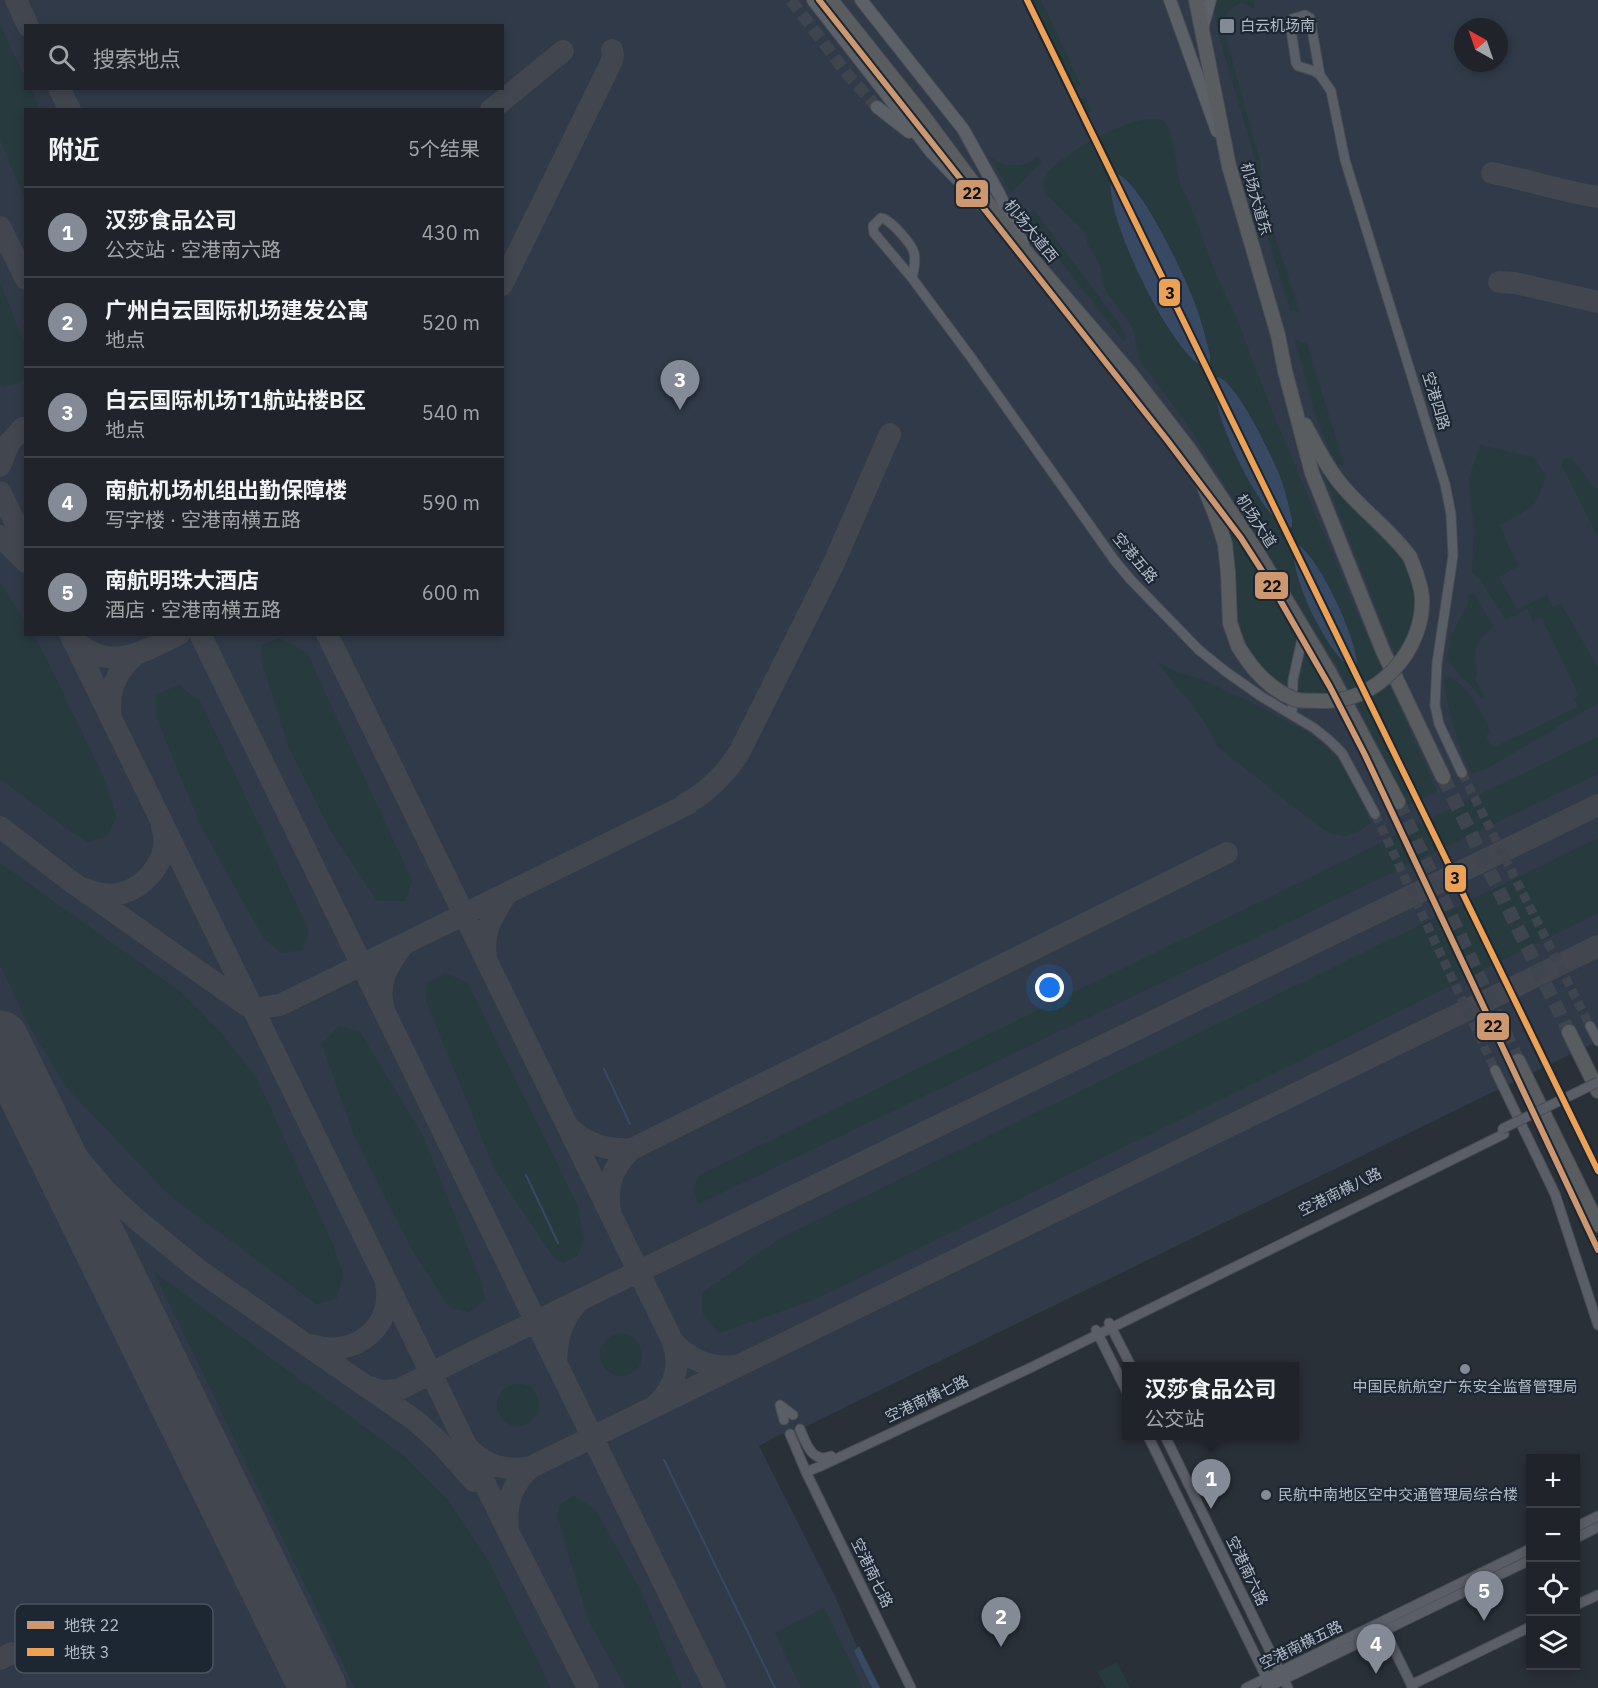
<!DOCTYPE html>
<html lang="zh">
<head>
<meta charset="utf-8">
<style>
	:root { --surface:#20242a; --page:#2d3036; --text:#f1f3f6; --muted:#a2a4a8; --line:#3d4147; --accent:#848b96 }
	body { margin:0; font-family:"IBM Plex Sans","Noto Sans SC",sans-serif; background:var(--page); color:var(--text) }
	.controls { position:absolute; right:18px; bottom:18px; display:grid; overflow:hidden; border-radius:0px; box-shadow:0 3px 9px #0003 }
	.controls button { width:54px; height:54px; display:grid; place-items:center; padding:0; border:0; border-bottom:2px solid var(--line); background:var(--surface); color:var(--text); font:30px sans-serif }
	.compass { position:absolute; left:1454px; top:18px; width:54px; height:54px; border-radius:50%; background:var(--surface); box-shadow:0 3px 9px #0003; rotate:320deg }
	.you { position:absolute; left:1050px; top:988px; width:21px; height:21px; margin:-15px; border:4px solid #fff; border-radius:50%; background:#1a73e8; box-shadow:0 0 0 9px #1a73e833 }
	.badge { display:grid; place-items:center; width:39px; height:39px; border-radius:50%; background:var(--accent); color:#fff; font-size:20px; font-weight:700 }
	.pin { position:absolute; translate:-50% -50px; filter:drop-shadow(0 2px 3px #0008) }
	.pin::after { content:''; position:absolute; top:32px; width:21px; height:18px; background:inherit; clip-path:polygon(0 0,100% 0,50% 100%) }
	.popup { position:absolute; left:1122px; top:1362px; width:177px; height:78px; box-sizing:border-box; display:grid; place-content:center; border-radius:0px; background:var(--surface); filter:drop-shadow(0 2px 4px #0005); font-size:20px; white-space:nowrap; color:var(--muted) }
	.popup b { font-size:22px; color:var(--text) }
	.popup::after { content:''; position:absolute; left:50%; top:100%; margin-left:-12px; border:12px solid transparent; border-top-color:var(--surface) }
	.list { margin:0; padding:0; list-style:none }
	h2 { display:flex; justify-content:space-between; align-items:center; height:78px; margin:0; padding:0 24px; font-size:26px }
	h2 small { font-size:20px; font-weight:400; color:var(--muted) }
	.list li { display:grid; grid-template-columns:39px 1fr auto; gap:18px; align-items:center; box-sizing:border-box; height:90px; padding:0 24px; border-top:2px solid var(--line) }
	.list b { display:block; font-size:22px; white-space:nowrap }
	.list p { margin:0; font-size:20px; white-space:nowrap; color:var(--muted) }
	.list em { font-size:20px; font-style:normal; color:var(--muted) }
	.icon { flex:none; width:33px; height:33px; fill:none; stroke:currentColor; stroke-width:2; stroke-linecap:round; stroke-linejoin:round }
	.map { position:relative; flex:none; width:1598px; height:1688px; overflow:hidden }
	.search { position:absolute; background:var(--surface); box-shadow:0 3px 9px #0003; left:24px; top:24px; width:480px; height:66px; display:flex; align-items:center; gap:15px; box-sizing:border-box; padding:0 21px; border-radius:0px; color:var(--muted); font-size:22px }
	.panel { position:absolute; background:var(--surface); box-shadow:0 3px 9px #0003; left:24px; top:108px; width:480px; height:528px; border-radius:0px }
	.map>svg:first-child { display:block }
</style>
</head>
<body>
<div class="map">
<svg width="1598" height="1688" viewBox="0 0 1598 1688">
	<rect width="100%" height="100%" fill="#2a3038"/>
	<!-- airport -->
	<path fill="#313a48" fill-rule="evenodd" d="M 0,0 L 1598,0 L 1598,1041 L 790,1434 L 784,1436 L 783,1433 L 759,1446 L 834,1594 L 875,1688 L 0,1688 ZM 26,26 L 502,26 L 502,88 L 26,88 ZM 1463,27 L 1499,27 L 1499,63 L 1463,63 ZM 26,110 L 502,110 L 502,634 L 26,634 Z"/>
	<!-- green -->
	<path fill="#273a3e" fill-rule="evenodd" d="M 1023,0 L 1041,0 L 1081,85 L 1070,90 Z
		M 1215,0 L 1254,0 L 1254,10 L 1248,5 L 1241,3 C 1230,8 1224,15 1223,28 L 1260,161 L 1263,201 L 1300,313 L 1290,310 L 1259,209 L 1255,159 L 1218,33 L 1214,7 Z
		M 0,25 L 25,77 L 26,88 L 31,89 L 40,109 L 26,110 L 25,199 L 0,140 Z
		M 1085,97 L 1092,111 L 1083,115 L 1076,101 Z
		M 1148,119 L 1161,119 C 1177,133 1174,168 1181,187 C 1182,191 1186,195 1188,199 L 1216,275 L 1236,317 L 1271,408 L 1353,604 L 1437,791 L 1409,805 L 1337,666 L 1186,422 L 1140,361 L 1134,332 L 1128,320 L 1105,290 L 1100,265 L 1087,242 L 1085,232 L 1045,193 L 1043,183 L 1047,173 L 1060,161 L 1082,146 L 1106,133 L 1130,123 ZM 1110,191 L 1203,328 L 1210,355 L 1210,363 L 1129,254 L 1114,213 ZM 1225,379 C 1257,419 1279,469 1292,519 L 1268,511 C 1246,476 1212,423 1215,381 ZM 1293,547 L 1327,585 L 1346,624 L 1357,667 C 1347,656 1334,645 1325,634 C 1310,616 1291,569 1293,547 Z
		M 990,157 C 1006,168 1022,169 1038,157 L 1042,161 L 1011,193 Z
		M 1034,210 L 1119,324 L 1126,337 L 1124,342 L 1025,216 Z
		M 0,282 L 25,345 L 25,377 L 19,383 L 2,387 L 0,384 Z
		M 1295,339 L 1307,344 L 1344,465 L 1338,465 C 1315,427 1307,381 1295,339 Z
		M 1480,445 L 1533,457 L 1545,474 C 1538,510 1529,509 1499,525 L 1518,566 L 1499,577 L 1517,610 L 1547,595 L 1552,607 L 1561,604 L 1598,668 L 1598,703 L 1486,769 L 1471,774 C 1456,740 1449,715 1444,679 L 1446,676 C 1465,682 1484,713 1490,732 L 1485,736 L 1493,748 L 1578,707 L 1574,698 L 1579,695 L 1542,618 L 1533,621 L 1528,609 L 1506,620 L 1480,579 L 1472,573 L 1474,531 L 1469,478 Z
		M 1565,458 L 1573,460 L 1594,488 L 1598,489 L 1598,537 L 1565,472 L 1562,464 Z
		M 1318,459 C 1329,478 1341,495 1356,511 C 1367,523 1382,532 1393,545 C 1412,566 1422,599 1413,626 C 1410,638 1402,649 1397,659 Z
		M 1219,507 L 1331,696 C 1319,695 1306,695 1295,692 C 1260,680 1242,645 1237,610 C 1236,601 1238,592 1237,583 C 1235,557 1226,532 1219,507 Z
		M 0,583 L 25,621 L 26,634 L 34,635 L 37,640 L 106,782 L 116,817 L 107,836 L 88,842 L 73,833 L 0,779 Z
		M 1469,594 L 1475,596 L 1493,626 C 1485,633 1475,644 1475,655 C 1474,665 1479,670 1475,680 L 1484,696 L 1482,698 L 1447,660 L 1451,636 L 1468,604 Z
		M 280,638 L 307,653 L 412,881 L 405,901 L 377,901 L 329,828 L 288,745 L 261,659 L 261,645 Z
		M 1157,662 L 1178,673 L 1201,679 L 1261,708 L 1306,731 L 1321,742 L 1343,763 L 1371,823 L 1359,831 L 1345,836 L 1330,833 L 1311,820 L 1219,748 L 1203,719 Z
		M 180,685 L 201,703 L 309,931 L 302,950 L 281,953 L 264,939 L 202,828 L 156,717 L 156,694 Z
		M 1598,737 L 1598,774 L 698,1204 L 693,1189 L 700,1175 Z
		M 1598,838 L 1598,913 L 816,1299 L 719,1333 L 702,1312 L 702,1293 L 782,1237 Z
		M 0,863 L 181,992 L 223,1035 L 257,1079 L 333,1245 L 343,1275 L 336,1299 L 316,1304 L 168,1194 L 67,1088 L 28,1024 L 0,965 Z
		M 445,973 L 467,982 L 578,1206 L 584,1239 L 577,1256 L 563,1263 L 554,1258 L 495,1170 L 426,1001 L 427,983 Z
		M 339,1026 L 360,1032 L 422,1134 L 481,1281 L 485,1300 L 469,1312 L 450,1308 L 411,1248 L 353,1133 L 322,1044 Z
		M 154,1272 L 405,1457 L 447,1499 L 489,1562 L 551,1688 L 355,1688 Z
		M600 1355a21 21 0 1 1 42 0a21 21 0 1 1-42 0Z
		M497 1405a21 21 0 1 1 42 0a21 21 0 1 1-42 0Z
		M 574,1496 L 595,1509 L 641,1591 L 682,1688 L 626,1688 L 588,1619 L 557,1516 L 561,1504 Z
		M 824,1608 L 863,1688 L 801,1688 L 775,1633 Z
		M 1117,1662 L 1130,1688 L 1106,1688 L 1098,1672 Z"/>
	<!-- water -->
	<path fill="#384963" d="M 1113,173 C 1137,173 1183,273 1192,296 C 1200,315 1205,335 1210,355 L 1210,363 L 1207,367 C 1177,367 1096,203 1113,173 Z
		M 1217,377 C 1236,380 1271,455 1279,474 C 1285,488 1288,504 1292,519 L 1292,526 L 1290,528 C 1263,525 1204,402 1217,377 Z
		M 1295,544 C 1315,547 1364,651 1356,669 C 1331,665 1285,567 1295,544 Z
		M 859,1646 L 880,1688 L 872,1688 L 854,1651 Z"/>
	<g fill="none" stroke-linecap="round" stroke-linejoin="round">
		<!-- stream -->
		<path stroke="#384963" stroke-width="2" d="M 604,1069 L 630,1124
			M 526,1175 L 558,1243
			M 664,1460 L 775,1688"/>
		<!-- taxiway -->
		<path stroke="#42464e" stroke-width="22" d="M 16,0 L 28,26
			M 59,88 L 70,110
			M 491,110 L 563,51
			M 1492,173 C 1528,180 1562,191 1598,197
			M 0,227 L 26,279
			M 1499,282 L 1515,283 L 1598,302
			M 502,285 L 611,63 L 613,56 L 612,50
			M 0,466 L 9,443 L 23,428
			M 0,492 L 26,544
			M 0,536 L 26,562
			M 70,634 L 510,1535 L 588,1688
			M 200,634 L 715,1688
			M 327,634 L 673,1342 C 681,1366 675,1387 657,1404
			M 71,636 C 106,675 141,653 179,634
			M 111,718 C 107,693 116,671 135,655
			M 684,805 C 708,792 726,774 740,751 L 833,565 L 890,434
			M 0,827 L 69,880 L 242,1002 L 253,1009 L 280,1005 L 688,804
			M 86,889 C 97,894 111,896 123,893 C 149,885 172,854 162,827
			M 486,956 C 482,930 494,914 507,893
			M 383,1006 C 377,981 389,963 404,944
			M 10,1059 L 53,1128 L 106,1191 L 136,1219 L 200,1271 L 416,1421 L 438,1441 L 474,1481
			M 568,1126 C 584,1144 609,1151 632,1149
			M 610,1210 C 606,1186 613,1165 632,1149 L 1227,853
			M 673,1342 C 690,1360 711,1369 736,1366
			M 311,1345 C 353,1359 395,1328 386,1283
			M 556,1363 C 557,1338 561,1319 579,1301
			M 369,1387 L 381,1391 L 398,1390 L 475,1351 L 1598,805
			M 466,1445 C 483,1465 506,1472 531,1467 L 1598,946
			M 508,1527 C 505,1503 513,1483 531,1467
			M 0,1659 L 12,1653"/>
		<!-- runway -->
		<path stroke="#42464e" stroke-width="57" d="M 0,1039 L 318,1688"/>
		<!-- minor-tunnel -->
		<path stroke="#3f454e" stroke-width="9" stroke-dasharray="9 4.5" stroke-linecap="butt" d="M 1462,773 L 1590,1026
			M 1375,814 L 1495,1070"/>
		<!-- major-tunnel -->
		<path stroke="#3f454e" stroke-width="12" stroke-dasharray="12 6" stroke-linecap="butt" d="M 791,0 L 848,75 L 877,107"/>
		<!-- highway-tunnel -->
		<path stroke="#3f454e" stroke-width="14" stroke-dasharray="14 7" stroke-linecap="butt" d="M 1443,777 L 1569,1032
			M 1398,802 L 1518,1061"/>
		<!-- minor casing -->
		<g stroke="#484c53" stroke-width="11">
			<path id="minor" d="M 1320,75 L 1310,18 L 1305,15 L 1292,19 L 1290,23 L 1296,63 L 1298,66 L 1314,71 L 1320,75 L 1331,91 L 1345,160 L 1445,484 L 1451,514 L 1453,556 L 1437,663 L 1435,705 L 1439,724 L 1462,773
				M 912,278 C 914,270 916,261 914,253 C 912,244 890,219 881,218 L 873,226 L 874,233 L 912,278 L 970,356 L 1115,561 L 1130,579 L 1199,650 L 1225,671 L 1262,697 L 1314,728 L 1329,740 L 1342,753 L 1375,814
				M 1292,715 L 1293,680 L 1304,630
				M 1590,1026 L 1598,1041
				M 1495,1070 L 1555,1194 L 1598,1325
				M 1109,1323 L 1131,1366
				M 1096,1330 L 1127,1392
				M 780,1405 L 793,1415
				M 780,1405 L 784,1420
				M 800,1429 C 806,1443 812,1464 831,1456
				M 790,1434 L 806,1472 L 821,1466 L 1032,1367 L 1504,1134
				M 1148,1436 L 1268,1681
				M 1165,1436 L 1288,1688
				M 806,1472 L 911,1688
				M 1576,1527 L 1598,1516
				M 1576,1538 L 1598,1527
				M 1576,1605 L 1598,1595
				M 1383,1627 L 1413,1688
				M 1411,1685 L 1530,1627
				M 1246,1688 L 1530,1549
				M 1266,1688 L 1530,1560"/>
		</g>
		<!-- major casing -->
		<g stroke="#484c55" stroke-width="14">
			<path id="major" d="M 813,0 L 932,153 L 988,211
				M 861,0 L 963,129 L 999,194 L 1023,244
				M 1170,0 L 1217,131
				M 1202,29 L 1210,0
				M 877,107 L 909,132"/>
		</g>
		<!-- highway casing -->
		<g stroke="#474c53" stroke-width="16">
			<path id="highway" d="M 831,0 L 918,109 L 1014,238 L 1130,373 L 1189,449 L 1256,550 L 1328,670 L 1398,802
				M 1196,0 L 1229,166 L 1278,335 L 1285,371 L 1312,473 L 1383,651 L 1443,777
				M 1305,425 C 1317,447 1328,470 1345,489 C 1366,513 1391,531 1410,557
				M 1201,479 L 1217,519 L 1225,544 L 1228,573 L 1230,623 L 1238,646
				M 1569,1032 L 1598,1091
				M 1518,1061 L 1598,1225"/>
		</g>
		<!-- minor -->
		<use href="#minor" stroke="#5a5e66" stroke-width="9"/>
		<!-- major -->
		<use href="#major" stroke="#5c6168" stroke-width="12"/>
		<!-- highway -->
		<use href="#highway" stroke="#5a5d60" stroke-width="14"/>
		<!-- minor-bridge casing -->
		<g stroke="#484c53" stroke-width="11" stroke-linecap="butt">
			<path id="minor-bridge" d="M 1502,1129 L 1598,1082"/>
		</g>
		<!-- highway-bridge casing -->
		<g stroke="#474c53" stroke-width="16" stroke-linecap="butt">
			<path id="highway-bridge" d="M 1238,646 C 1251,668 1269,689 1294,699 C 1302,702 1313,700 1322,701 C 1376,704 1425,650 1422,597 C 1421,583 1415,570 1410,557"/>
		</g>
		<!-- minor-bridge -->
		<use href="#minor-bridge" stroke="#5a5e66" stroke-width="9"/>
		<!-- highway-bridge -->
		<use href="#highway-bridge" stroke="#5a5d60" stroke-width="14"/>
		<!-- metro-1 casing -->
		<g stroke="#1d2633" stroke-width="10">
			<path id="metro-1" d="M 819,0 L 1167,440 L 1241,538 L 1273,588 L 1330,687 L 1365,755 L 1598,1250"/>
		</g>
		<!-- metro-2 casing -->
		<g stroke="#1d2633" stroke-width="10">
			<path id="metro-2" d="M 1027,0 L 1598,1171"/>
		</g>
		<!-- metro-1 -->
		<use href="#metro-1" stroke="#cd976f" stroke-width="6"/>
		<!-- metro-2 -->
		<use href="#metro-2" stroke="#eca154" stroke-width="6"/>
	</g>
	<!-- markers -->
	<g fill="#848b96" stroke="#1d2633" stroke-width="2">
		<rect x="1219" y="18" width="16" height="16" rx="3"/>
		<circle cx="1465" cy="1369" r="6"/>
		<circle cx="1266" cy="1495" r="6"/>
	</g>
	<g text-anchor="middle" stroke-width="4.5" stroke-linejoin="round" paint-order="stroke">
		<!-- poi labels -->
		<g font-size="15" fill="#b4bcc9" stroke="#1d2633" text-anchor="start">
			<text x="1240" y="31">白云机场南</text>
			<text x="1465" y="1392" text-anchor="middle">中国民航航空广东安全监督管理局</text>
			<text x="1278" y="1500">民航中南地区空中交通管理局综合楼</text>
		</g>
		<!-- street labels -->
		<g font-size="15" fill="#b4bcc9" stroke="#1d2633">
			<text transform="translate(1256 199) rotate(74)" y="5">机场大道东</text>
			<text transform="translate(1031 231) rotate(51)" y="5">机场大道西</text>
			<text transform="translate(1436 401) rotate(73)" y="5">空港四路</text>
			<text transform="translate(1256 521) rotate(57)" y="5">机场大道</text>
			<text transform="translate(1135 558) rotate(50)" y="5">空港五路</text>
			<text transform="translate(1340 1192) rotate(-26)" y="5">空港南横八路</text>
			<text transform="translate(927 1399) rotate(-25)" y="5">空港南横七路</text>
			<text transform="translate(1247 1571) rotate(64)" y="5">空港南六路</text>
			<text transform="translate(872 1573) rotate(64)" y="5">空港南七路</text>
			<text transform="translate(1301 1645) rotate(-26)" y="5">空港南横五路</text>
		</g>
	</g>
	<!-- legend -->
	<rect x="15" y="1604" width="198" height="69" rx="9" fill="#1d2633" stroke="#4a5360" stroke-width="1.5"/>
	<rect x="27" y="1621" width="27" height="8" fill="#cd976f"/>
	<rect x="27" y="1648" width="27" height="8" fill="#eca154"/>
	<g font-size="16" fill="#b4bcc9">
		<text x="64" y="1631">地铁 22</text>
		<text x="64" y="1658">地铁 3</text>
	</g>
	<g stroke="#1d2633" stroke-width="2">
		<rect x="955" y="179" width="34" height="29" rx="6" fill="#cd976f"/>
		<rect x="1158" y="278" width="23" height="29" rx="6" fill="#eca154"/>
		<rect x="1254" y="571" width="35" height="29" rx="6" fill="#cd976f"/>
		<rect x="1444" y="864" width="23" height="29" rx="6" fill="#eca154"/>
		<rect x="1476" y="1012" width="34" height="29" rx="6" fill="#cd976f"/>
	</g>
	<g font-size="16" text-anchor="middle" font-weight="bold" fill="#111">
		<text x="972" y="199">22</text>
		<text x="1170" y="299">3</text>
		<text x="1272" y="592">22</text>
		<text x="1455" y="884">3</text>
		<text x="1493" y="1032">22</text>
	</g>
</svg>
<div class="controls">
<button>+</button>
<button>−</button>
<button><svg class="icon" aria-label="locate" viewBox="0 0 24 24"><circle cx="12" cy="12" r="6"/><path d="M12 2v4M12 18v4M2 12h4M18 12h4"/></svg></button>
<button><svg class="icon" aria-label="layers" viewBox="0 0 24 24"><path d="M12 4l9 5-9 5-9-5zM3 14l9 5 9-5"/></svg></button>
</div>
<svg class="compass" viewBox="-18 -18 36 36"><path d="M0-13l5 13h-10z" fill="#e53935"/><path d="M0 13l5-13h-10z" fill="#a2a4a8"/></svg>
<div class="you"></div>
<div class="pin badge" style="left:1211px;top:1509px">1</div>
<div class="popup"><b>汉莎食品公司</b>公交站</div>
<div class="pin badge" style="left:1001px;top:1647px">2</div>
<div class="pin badge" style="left:680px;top:410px">3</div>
<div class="pin badge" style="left:1376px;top:1674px">4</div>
<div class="pin badge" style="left:1484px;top:1621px">5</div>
<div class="search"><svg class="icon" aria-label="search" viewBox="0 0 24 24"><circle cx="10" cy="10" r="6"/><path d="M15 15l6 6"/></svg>搜索地点</div>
<section class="panel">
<h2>附近<small>5个结果</small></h2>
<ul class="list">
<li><span class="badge">1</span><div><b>汉莎食品公司</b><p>公交站 · 空港南六路</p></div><em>430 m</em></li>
<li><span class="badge">2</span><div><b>广州白云国际机场建发公寓</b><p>地点</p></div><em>520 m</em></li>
<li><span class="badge">3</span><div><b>白云国际机场T1航站楼B区</b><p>地点</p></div><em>540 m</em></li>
<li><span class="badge">4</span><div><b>南航机场机组出勤保障楼</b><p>写字楼 · 空港南横五路</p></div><em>590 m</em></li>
<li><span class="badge">5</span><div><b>南航明珠大酒店</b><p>酒店 · 空港南横五路</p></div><em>600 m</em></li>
</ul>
</section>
</div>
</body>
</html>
